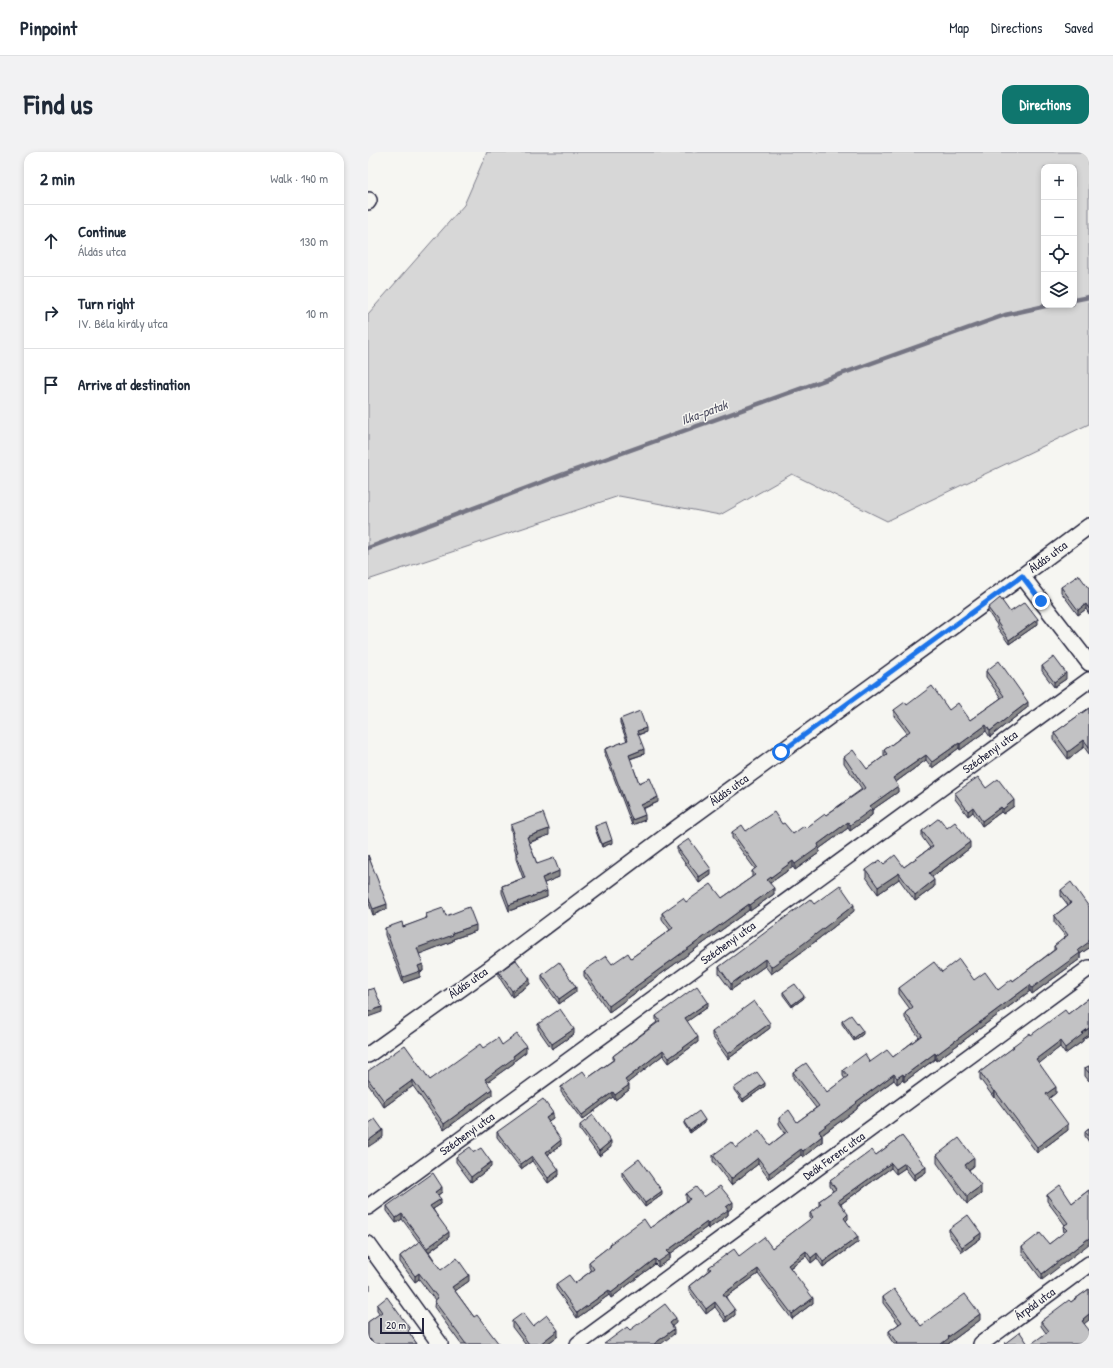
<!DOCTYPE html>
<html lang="en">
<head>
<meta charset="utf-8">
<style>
	:root { --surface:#fff; --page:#f2f2f3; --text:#1f2937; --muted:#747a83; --line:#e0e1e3; --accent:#0f766e }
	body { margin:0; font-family:"Patrick Hand",sans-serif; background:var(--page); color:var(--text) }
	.controls { position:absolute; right:12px; top:12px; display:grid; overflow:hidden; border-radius:8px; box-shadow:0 2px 6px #0003 }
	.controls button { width:36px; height:36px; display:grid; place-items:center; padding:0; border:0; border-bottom:1px solid var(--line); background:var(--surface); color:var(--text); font:20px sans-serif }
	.scale { position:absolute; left:12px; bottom:10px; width:44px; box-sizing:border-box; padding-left:4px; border:2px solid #22223b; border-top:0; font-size:11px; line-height:14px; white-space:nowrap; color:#22223b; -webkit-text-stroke:3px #f6f6f2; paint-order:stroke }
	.stop { position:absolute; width:12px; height:12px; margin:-9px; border:3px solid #1a73e8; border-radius:50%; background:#fff }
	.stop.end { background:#1a73e8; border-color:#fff; box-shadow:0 1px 4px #0008 }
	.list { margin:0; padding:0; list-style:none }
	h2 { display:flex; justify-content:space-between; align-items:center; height:52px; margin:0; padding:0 16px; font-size:17px }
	h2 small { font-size:13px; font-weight:400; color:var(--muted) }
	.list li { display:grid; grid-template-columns:26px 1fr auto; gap:12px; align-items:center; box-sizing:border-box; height:72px; padding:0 16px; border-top:1px solid var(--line) }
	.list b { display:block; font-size:15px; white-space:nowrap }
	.list p { margin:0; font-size:13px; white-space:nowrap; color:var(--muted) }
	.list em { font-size:13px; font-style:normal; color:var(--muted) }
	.icon { flex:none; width:22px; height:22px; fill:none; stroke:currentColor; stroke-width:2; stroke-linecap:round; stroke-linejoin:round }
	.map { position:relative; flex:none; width:721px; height:1192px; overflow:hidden; border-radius:12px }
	header { display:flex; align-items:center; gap:24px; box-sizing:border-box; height:56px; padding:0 20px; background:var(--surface); border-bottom:1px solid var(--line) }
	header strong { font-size:19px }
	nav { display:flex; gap:22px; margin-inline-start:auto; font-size:14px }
	.intro { display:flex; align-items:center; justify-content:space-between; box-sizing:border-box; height:96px; padding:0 24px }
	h1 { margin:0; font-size:28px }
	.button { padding:10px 18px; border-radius:12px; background:var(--accent); color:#fff; font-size:14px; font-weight:700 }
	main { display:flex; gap:24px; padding:0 24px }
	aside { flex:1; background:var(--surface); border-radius:12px; box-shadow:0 2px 6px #0003 }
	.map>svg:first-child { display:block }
</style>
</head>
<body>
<header>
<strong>Pinpoint</strong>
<nav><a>Map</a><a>Directions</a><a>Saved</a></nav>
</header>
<div class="intro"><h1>Find us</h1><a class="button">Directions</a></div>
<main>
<aside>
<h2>2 min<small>Walk · 140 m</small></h2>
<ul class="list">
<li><svg class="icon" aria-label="ahead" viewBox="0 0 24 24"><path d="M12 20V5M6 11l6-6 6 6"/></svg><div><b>Continue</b><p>Áldás utca</p></div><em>130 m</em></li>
<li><svg class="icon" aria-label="right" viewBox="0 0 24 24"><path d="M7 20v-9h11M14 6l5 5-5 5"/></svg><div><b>Turn right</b><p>IV. Béla király utca</p></div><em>10 m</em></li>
<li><svg class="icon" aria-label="arrive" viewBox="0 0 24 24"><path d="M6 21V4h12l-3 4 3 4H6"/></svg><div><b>Arrive at destination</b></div></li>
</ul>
</aside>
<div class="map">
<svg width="721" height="1192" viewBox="0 0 721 1192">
	<rect width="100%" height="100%" fill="#f6f6f2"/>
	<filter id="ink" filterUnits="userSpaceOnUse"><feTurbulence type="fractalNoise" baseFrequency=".025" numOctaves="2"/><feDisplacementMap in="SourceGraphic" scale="8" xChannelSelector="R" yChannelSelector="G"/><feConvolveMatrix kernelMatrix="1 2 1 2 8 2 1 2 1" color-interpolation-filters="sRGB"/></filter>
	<g filter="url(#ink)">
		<!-- green -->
		<path fill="#d7d7d7" stroke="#7c7c89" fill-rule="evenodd" d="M 119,0 L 721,0 L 721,272 L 519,369 L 424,322 L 352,363 L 251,344 L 0,428 L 0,162 L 96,53 ZM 676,15 L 706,15 L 706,153 L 676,153 Z"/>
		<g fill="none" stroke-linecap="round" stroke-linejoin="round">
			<!-- stream -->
			<path stroke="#757583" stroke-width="4.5" d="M 706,148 L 721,145
				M 0,396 L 193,323 L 637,163 L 682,153"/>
			<!-- minor casing -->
			<g stroke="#22223b" stroke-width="18">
				<path id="minor" d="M 0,50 L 1,48
					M 654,424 L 721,511
					M 0,903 L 125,814 L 310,675 L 654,424 L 721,374
					M 0,1055 L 721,528
					M 0,1092 L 72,1192
					M 210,1192 L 721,816
					M 613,1192 L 721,1112"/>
			</g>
			<!-- minor -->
			<use href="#minor" stroke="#f6f6f2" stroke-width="15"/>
		</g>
		<!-- wall -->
		<path fill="#a7a7a9" stroke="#22223b" d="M 693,435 L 721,437 L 721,462 L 718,457 L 710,463 L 693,440 Z
			M 620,456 L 642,460 L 670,472 L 641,492 L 629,475 L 629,473 L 620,460 Z
			M 674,514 L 698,527 L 686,535 L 674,519 Z
			M 618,519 L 660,555 L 622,585 L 618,579 L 592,598 L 591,596 L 564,616 L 558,608 L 528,630 L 530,640 L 504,658 L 504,663 L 482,679 L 480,676 L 451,697 L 451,701 L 427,718 L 425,715 L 402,731 L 406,742 L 382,759 L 381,758 L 241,860 L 216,824 L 216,819 L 244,812 L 263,806 L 302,778 L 294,767 L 294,761 L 318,750 L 354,746 L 384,725 L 384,719 L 387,717 L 364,686 L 364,680 L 378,679 L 414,672 L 425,682 L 438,676 L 458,663 L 494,637 L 476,611 L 476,605 L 499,617 L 516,604 L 516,598 L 539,581 L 526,564 L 526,558 L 539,553 L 581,558 L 602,568 L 633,546 L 618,525 Z
			M 721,556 L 721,602 L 716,595 L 700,607 L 686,588 L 686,581 Z
			M 252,567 L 278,580 L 270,583 L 276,602 L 262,607 L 271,631 L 290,650 L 275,657 L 277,668 L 264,673 L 237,602 L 237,597 L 259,589 L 252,571 Z
			M 618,636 L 646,654 L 635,662 L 633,660 L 614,674 L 605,660 L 600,664 L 587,647 L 587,641 Z
			M 143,673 L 181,683 L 161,691 L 169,712 L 191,725 L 176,731 L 179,745 L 141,759 L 134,741 L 134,734 L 155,726 L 148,707 L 148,701 L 144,688 L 144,682 L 143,679 Z
			M 227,674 L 244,691 L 234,695 L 227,677 Z
			M 579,676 L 602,696 L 564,725 L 566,735 L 547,749 L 531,727 L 510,742 L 498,725 L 498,718 L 516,712 L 536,715 L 562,696 L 554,685 L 554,679 Z
			M 309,695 L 343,723 L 331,731 L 309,700 Z
			M 0,703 L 19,757 L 5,763 L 0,749 Z
			M 693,738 L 721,755 L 721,796 L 712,802 L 712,807 L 664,842 L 662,839 L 568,909 L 567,907 L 536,930 L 535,928 L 529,932 L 526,928 L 489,955 L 489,957 L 454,983 L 454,990 L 435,1005 L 433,1003 L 401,1027 L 390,1012 L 363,1033 L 345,1009 L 345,1003 L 368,996 L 402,993 L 417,981 L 411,972 L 411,966 L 429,970 L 448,956 L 425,926 L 425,920 L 459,940 L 477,927 L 475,924 L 475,918 L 502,910 L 525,905 L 551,885 L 537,866 L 537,861 L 542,857 L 531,842 L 531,836 L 574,820 L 606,828 L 630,838 L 645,829 L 686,798 L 686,794 L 698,785 L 686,770 L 686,764 L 700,753 L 693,744 Z
			M 446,752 L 486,759 L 435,799 L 403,822 L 397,814 L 363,838 L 351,822 L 351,815 Z
			M 58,762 L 78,764 L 108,779 L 85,787 L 85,789 L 51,802 L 55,819 L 52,820 L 52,825 L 35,831 L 17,783 L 17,776 L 35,775 L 58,767 Z
			M 131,820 L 162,832 L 144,845 L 131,825 Z
			M 174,823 L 208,840 L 191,852 L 174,828 Z
			M 415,840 L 436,846 L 424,855 L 415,843 Z
			M 721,846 L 721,883 L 715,887 L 715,889 L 697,902 L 692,895 L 671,911 L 688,941 L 681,946 L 700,978 L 669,1001 L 627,945 L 626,946 L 612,927 L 612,920 L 645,896 L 645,894 L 700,862 Z
			M 340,855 L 319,869 L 330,890 L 301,911 L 295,903 L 259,931 L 261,938 L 247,948 L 245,945 L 214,968 L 193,940 L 193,935 L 220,926 L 245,908 L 245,904 L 289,870 L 288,869 L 288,864 Z
			M 474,869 L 495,882 L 486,889 L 474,872 Z
			M 170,872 L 206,882 L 184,897 L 170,877 Z
			M 402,876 L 360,907 L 344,884 L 344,880 Z
			M 134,893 L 158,900 L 146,909 L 146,911 L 119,930 L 124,943 L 76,978 L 45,934 L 16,955 L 0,932 L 0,919 L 62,928 L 115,896 Z
			M 721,914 L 721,929 L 717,924 L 717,916 Z
			M 397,934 L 375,950 L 366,938 L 366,936 Z
			M 185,966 L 180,969 L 193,993 L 180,1003 L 191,1023 L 180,1031 L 164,1009 L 153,1017 L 129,985 L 129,980 Z
			M 316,970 L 337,970 L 322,981 L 316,972 Z
			M 212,973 L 243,995 L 231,1004 L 212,978 Z
			M 721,976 L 721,990 L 717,984 L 717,979 Z
			M 534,984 L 558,1020 L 546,1028 L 537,1016 L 528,1022 L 523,1016 L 473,1052 L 480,1067 L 478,1069 L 490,1090 L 455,1115 L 449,1106 L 443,1111 L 438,1104 L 422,1116 L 445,1151 L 424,1167 L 390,1122 L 358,1145 L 367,1163 L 358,1170 L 347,1155 L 338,1162 L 321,1139 L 321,1134 L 341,1118 L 341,1115 L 371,1104 L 404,1096 L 443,1067 L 442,1066 L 442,1061 L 451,1054 L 451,1049 L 465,1039 L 462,1034 L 462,1029 L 508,1003 Z
			M 106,1000 L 123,1015 L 103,1030 L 88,1010 L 88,1005 Z
			M 569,1003 L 606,1014 L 601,1018 L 613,1042 L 599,1052 L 569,1011 Z
			M 254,1020 L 294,1043 L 277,1055 L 254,1024 Z
			M 721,1038 L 674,1128 L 654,1101 L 654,1095 L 681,1092 L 696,1081 L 695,1074 L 697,1073 L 679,1049 L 679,1043 L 704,1051 Z
			M 74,1040 L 70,1043 L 73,1052 L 65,1057 L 81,1085 L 61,1100 L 73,1118 L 101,1129 L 87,1139 L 106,1165 L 131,1192 L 93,1192 L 66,1155 L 67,1148 L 51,1127 L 47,1130 L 32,1110 L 32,1104 L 51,1090 L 34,1067 L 28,1071 L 19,1059 L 19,1054 Z
			M 318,1042 L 336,1045 L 365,1055 L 360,1059 L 360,1063 L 340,1077 L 339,1075 L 302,1102 L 302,1107 L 290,1115 L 287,1112 L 243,1146 L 241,1143 L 209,1166 L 188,1137 L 188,1132 L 207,1131 L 223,1119 L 221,1115 L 221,1110 L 242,1094 L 242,1092 L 282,1076 L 319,1049 L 318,1047 Z
			M 581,1077 L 613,1086 L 594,1100 L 581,1083 Z
			M 721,1137 L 721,1168 L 716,1171 L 678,1181 L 673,1174 L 673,1169 L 703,1150 Z
			M 515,1145 L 553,1174 L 612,1168 L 581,1191 L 581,1192 L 526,1192 L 521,1185 L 521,1179 L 531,1172 L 515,1151 Z
			M 9,1153 L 42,1182 L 49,1192 L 0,1192 L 0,1170 L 12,1162 L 9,1158 Z
			M 144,1169 L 165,1174 L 190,1184 L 179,1192 L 157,1192 L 144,1175 Z"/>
		<!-- shaded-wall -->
		<path fill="#888889" stroke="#22223b" d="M 718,452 L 718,457 L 710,463 L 710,458 Z
			M 670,467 L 670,472 L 641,492 L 641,488 Z
			M 698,521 L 698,527 L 686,535 L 686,530 Z
			M 660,550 L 660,555 L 622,585 L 622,579 Z
			M 618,573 L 618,579 L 592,598 L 592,592 Z
			M 278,576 L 278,580 L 269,583 L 269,579 Z
			M 716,588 L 716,595 L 700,607 L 700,600 Z
			M 591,591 L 591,596 L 564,616 L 564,610 Z
			M 276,597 L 276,602 L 261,607 L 261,603 Z
			M 558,603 L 558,608 L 525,632 L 525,626 Z
			M 530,634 L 530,640 L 504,658 L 504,663 L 482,679 L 482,673 L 502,654 Z
			M 290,645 L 290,650 L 273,657 L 273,653 Z
			M 646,648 L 646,654 L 635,662 L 635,657 Z
			M 605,655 L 605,660 L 600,664 L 600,659 Z
			M 633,655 L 633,660 L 614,674 L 614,669 Z
			M 277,663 L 277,668 L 264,673 L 264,668 Z
			M 480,670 L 480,676 L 451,697 L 451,701 L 427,718 L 427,712 L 450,692 Z
			M 181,677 L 181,683 L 159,691 L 159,685 Z
			M 244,688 L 244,691 L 234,695 L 234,692 Z
			M 602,690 L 602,696 L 561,727 L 561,721 Z
			M 425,709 L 425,715 L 399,733 L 399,728 Z
			M 343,717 L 343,723 L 331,731 L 331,725 Z
			M 191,719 L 191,725 L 174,732 L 174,726 Z
			M 531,721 L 531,727 L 510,742 L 510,735 Z
			M 566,728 L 566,735 L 547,749 L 547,743 Z
			M 406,736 L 406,742 L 382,759 L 382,753 Z
			M 179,739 L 179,745 L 141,759 L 141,753 Z
			M 19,752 L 19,757 L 5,763 L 5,757 Z
			M 381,752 L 381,758 L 241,860 L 241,854 Z
			M 486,753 L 486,759 L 435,799 L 403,822 L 403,815 Z
			M 108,773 L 108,779 L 85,787 L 85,789 L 49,803 L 49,796 L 84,781 Z
			M 720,788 L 721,788 L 721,796 L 712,802 L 712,807 L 664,842 L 664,836 L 710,798 Z
			M 397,807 L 397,814 L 363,838 L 363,832 Z
			M 55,812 L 55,819 L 52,820 L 52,825 L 35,831 L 35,825 L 50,814 Z
			M 162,827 L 162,832 L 144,845 L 144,839 Z
			M 662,833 L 662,839 L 568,909 L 568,903 Z
			M 208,835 L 208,840 L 191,852 L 191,847 Z
			M 436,844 L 436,846 L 424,855 L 424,853 Z
			M 340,850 L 340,855 L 317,871 L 317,866 Z
			M 14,855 L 14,860 L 0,865 L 0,860 Z
			M 402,871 L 402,876 L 360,907 L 360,902 Z
			M 721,876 L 721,883 L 715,887 L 715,889 L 697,902 L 697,896 Z
			M 206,877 L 206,882 L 184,897 L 184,892 Z
			M 495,879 L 495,882 L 486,889 L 486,886 Z
			M 330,885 L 330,890 L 301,911 L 301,906 Z
			M 692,889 L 692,895 L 668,914 L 668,907 Z
			M 158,894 L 158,900 L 146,909 L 146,911 L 117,932 L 117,927 Z
			M 295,898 L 295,903 L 257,933 L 257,928 Z
			M 567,901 L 567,907 L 536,930 L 536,924 Z
			M 526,922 L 526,928 L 489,955 L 489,957 L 451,985 L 451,979 L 488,950 Z
			M 535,922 L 535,928 L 529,932 L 529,926 Z
			M 45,928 L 45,934 L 16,955 L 16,949 Z
			M 397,931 L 397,934 L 375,950 L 375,947 Z
			M 261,933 L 261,938 L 247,948 L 247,943 Z
			M 688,935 L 688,941 L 678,949 L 678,942 Z
			M 124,937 L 124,943 L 76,978 L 76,972 Z
			M 627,939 L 627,945 L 626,946 L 626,940 Z
			M 245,940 L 245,945 L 214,968 L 214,963 Z
			M 185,961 L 185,966 L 178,971 L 178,966 Z
			M 337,968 L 337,970 L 322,981 L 322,979 Z
			M 700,972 L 700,978 L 669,1001 L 669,995 Z
			M 15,978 L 15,985 L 0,995 L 0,989 Z
			M 454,984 L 454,990 L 435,1005 L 435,999 Z
			M 193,988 L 193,993 L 178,1004 L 178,1000 Z
			M 243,989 L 243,995 L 231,1004 L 231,999 Z
			M 433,997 L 433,1003 L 401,1027 L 401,1021 Z
			M 164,1004 L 164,1009 L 153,1017 L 153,1012 Z
			M 390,1006 L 390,1012 L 363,1033 L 363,1027 Z
			M 606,1006 L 606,1014 L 597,1020 L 597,1013 Z
			M 123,1010 L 123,1015 L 103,1030 L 103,1025 Z
			M 523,1011 L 523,1016 L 470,1054 L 470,1049 Z
			M 537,1011 L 537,1016 L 528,1022 L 528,1017 Z
			M 558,1015 L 558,1020 L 546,1028 L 546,1023 Z
			M 191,1018 L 191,1023 L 180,1031 L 180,1026 Z
			M 613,1034 L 613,1042 L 599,1052 L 599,1044 Z
			M 74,1035 L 74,1040 L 67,1045 L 67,1040 Z
			M 294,1039 L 294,1043 L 277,1055 L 277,1051 Z
			M 73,1047 L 73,1052 L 62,1059 L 62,1054 Z
			M 365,1050 L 365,1055 L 360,1059 L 360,1063 L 340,1077 L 340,1072 L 358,1055 Z
			M 34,1062 L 34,1067 L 28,1071 L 28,1066 Z
			M 480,1062 L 480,1067 L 476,1071 L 476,1066 Z
			M 339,1070 L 339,1075 L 302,1102 L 302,1107 L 290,1115 L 290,1110 L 299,1099 Z
			M 81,1080 L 81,1085 L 59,1101 L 59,1096 Z
			M 613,1081 L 613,1086 L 594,1100 L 594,1095 Z
			M 490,1085 L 490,1090 L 455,1115 L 455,1110 Z
			M 721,1086 L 721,1092 L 674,1128 L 674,1122 Z
			M 438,1099 L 438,1104 L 420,1117 L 420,1113 Z
			M 449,1101 L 449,1106 L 443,1111 L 443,1106 Z
			M 287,1107 L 287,1112 L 243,1146 L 243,1141 Z
			M 390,1117 L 390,1122 L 355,1147 L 355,1142 Z
			M 51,1121 L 51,1127 L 47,1130 L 47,1124 Z
			M 101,1123 L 101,1129 L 84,1141 L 84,1135 Z
			M 2,1133 L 2,1138 L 0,1139 L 0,1134 Z
			M 241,1138 L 241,1143 L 209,1166 L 209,1161 Z
			M 445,1146 L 445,1151 L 424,1167 L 424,1162 Z
			M 347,1150 L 347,1155 L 338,1162 L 338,1157 Z
			M 367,1158 L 367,1163 L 358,1170 L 358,1165 Z
			M 612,1162 L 612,1168 L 581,1191 L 581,1192 L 573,1192 L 580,1185 Z
			M 721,1162 L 721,1168 L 716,1172 L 714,1174 L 715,1167 Z
			M 308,1166 L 308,1171 L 302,1176 L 302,1171 Z
			M 306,1177 L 306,1182 L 293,1192 L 286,1192 Z
			M 190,1178 L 190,1184 L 179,1192 L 172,1192 Z
			M 2,1187 L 2,1192 L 0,1192 L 0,1188 Z"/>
		<!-- building -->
		<path fill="#c2c2c4" stroke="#22223b" d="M 711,423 L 721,437 L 721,457 L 718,452 L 710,458 L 693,435 Z
			M 632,446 L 642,460 L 657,450 L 670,467 L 641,488 L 629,470 L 630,469 L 620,456 Z
			M 686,505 L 698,521 L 686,530 L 674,514 Z
			M 631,509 L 660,550 L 622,579 L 618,573 L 592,592 L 591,591 L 564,610 L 558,603 L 525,626 L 530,634 L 502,654 L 504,657 L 482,673 L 480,670 L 450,692 L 451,695 L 427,712 L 425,709 L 399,728 L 406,736 L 382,753 L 381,752 L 241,854 L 216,819 L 238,804 L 244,812 L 260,801 L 263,806 L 305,776 L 294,761 L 315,746 L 318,750 L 343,732 L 354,746 L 387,723 L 384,719 L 389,715 L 364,680 L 374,673 L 378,679 L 406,660 L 414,672 L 416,671 L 425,682 L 436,674 L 438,676 L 457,662 L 458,663 L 497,636 L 476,605 L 485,598 L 499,617 L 519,602 L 516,598 L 542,579 L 526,558 L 537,550 L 539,553 L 564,534 L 581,558 L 590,551 L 602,568 L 636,544 L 618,519 Z
			M 721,556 L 721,595 L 716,588 L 700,600 L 686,581 Z
			M 272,559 L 278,576 L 269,579 L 276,597 L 261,603 L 271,631 L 282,626 L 290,645 L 273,653 L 277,663 L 264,668 L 237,597 L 260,588 L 252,567 Z
			M 610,625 L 618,636 L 630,627 L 646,648 L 635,657 L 633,655 L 614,669 L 605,655 L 600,659 L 587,641 Z
			M 175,661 L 181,677 L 159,685 L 169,712 L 186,706 L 191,719 L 174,726 L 179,739 L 141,753 L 134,734 L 157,726 L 148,701 L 150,700 L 144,682 L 146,681 L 143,673 Z
			M 571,666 L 579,676 L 587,670 L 602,690 L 561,721 L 566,728 L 547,743 L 531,721 L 510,735 L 498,718 L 512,708 L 516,712 L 527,703 L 536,715 L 565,694 L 554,679 Z
			M 238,670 L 244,688 L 234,692 L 227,674 Z
			M 321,687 L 343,717 L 331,725 L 309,695 Z
			M 0,703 L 19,752 L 5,757 L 0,744 Z
			M 703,730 L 721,755 L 721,788 L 720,788 L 721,790 L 710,798 L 712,801 L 664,836 L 662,833 L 568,903 L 567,901 L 536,924 L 535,922 L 529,926 L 526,922 L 488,950 L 489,951 L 451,979 L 454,984 L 435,999 L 433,997 L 401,1021 L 390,1006 L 363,1027 L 345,1003 L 363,990 L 368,996 L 391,978 L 402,993 L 420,979 L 411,966 L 421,958 L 429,970 L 451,954 L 425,920 L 438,911 L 459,940 L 480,924 L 475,918 L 497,902 L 502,910 L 519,898 L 525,905 L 554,883 L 537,861 L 545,855 L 531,836 L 566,810 L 574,820 L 591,807 L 606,828 L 617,820 L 630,838 L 644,827 L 645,829 L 688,797 L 686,794 L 700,783 L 686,764 L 703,751 L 693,738 Z
			M 472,733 L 486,753 L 435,792 L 403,815 L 397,807 L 363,832 L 351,815 L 442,747 L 446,752 Z
			M 101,755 L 108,773 L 84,781 L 85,783 L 49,796 L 55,812 L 50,814 L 52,819 L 35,825 L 17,776 L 34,770 L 35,775 L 59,766 L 58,762 L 75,756 L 78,764 Z
			M 148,808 L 162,827 L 144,839 L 131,820 Z
			M 191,810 L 208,835 L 191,847 L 174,823 Z
			M 427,832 L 436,844 L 424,853 L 415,840 Z
			M 329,834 L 340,850 L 317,866 L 330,885 L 301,906 L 295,898 L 257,928 L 261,933 L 247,943 L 245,940 L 214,963 L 193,935 L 215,919 L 220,926 L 247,907 L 245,904 L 292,869 L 288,864 Z
			M 6,836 L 14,855 L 0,860 L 0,838 Z
			M 721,846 L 721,876 L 714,881 L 715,882 L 697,896 L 692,889 L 668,907 L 688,935 L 678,942 L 700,972 L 669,995 L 627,939 L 626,940 L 612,920 L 646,895 L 645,894 L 662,881 L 663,883 L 697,858 L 700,862 Z
			M 386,849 L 402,871 L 360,902 L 344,880 Z
			M 192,857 L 206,877 L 184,892 L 170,872 Z
			M 483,863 L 495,879 L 486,886 L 474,869 Z
			M 149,882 L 158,894 L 145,904 L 146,906 L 117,927 L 124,937 L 76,972 L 45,928 L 16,949 L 0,927 L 0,919 L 37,893 L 62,928 L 112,892 L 115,896 L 130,886 L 134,893 Z
			M 721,914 L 721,921 L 717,916 Z
			M 389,920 L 397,931 L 375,947 L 366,936 Z
			M 175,947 L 185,961 L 178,966 L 193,988 L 178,1000 L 191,1018 L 180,1026 L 164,1004 L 153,1012 L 129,980 Z
			M 331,959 L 337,968 L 322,979 L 316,970 Z
			M 225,963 L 243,989 L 231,999 L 212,973 Z
			M 7,967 L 15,978 L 0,989 L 0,972 Z
			M 721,976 L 721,985 L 717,979 Z
			M 534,984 L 558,1015 L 546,1023 L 537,1011 L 528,1017 L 523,1011 L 470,1049 L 480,1062 L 476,1066 L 490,1085 L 455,1110 L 449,1101 L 443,1106 L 438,1099 L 420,1113 L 445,1146 L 424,1162 L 390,1117 L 355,1142 L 367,1158 L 358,1165 L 347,1150 L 338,1157 L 321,1134 L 343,1117 L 341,1115 L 366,1097 L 371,1104 L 396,1085 L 404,1096 L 445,1065 L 442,1061 L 453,1052 L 451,1049 L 468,1037 L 462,1029 L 504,998 L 508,1003 Z
			M 591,986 L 606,1006 L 597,1013 L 613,1034 L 599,1044 L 569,1003 Z
			M 102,995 L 106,1000 L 113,996 L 123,1010 L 103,1025 L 88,1005 Z
			M 271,1007 L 294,1039 L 277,1051 L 254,1020 Z
			M 65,1021 L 74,1035 L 67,1040 L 73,1047 L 62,1054 L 81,1080 L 59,1096 L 34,1062 L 28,1066 L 19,1054 Z
			M 692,1033 L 704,1051 L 721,1038 L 721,1086 L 674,1122 L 654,1095 L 672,1081 L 681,1092 L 699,1078 L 695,1074 L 700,1071 L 679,1043 Z
			M 352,1034 L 365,1050 L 358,1055 L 360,1058 L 340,1072 L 339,1070 L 299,1099 L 302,1102 L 290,1110 L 287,1107 L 243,1141 L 241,1138 L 209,1161 L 188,1132 L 201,1123 L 207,1131 L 226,1117 L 221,1110 L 243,1093 L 242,1092 L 276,1067 L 282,1076 L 322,1047 L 318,1042 L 328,1035 L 336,1045 Z
			M 600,1063 L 613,1081 L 594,1095 L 581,1077 Z
			M 52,1089 L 73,1118 L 89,1106 L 101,1123 L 84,1135 L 106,1165 L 109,1163 L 131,1192 L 98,1192 L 66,1149 L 70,1146 L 51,1121 L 47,1124 L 32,1104 Z
			M 526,1137 L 553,1174 L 597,1142 L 612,1162 L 580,1185 L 581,1186 L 573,1192 L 528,1192 L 530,1191 L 521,1179 L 534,1170 L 515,1145 Z
			M 721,1137 L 721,1162 L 715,1167 L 716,1168 L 714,1169 L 721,1178 L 721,1192 L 663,1192 L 681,1179 L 673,1169 L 701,1148 L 703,1150 Z
			M 19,1145 L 42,1177 L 40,1179 L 49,1192 L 6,1192 L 2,1187 L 0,1188 L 0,1170 L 14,1160 L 9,1153 Z
			M 297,1152 L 308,1166 L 302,1171 L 306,1177 L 286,1192 L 236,1192 L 259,1175 L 262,1178 Z
			M 155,1161 L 165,1174 L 179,1163 L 190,1178 L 172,1192 L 161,1192 L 144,1169 Z
			M 652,1180 L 660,1192 L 636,1192 Z"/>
	</g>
	<g fill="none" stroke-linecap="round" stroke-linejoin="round" filter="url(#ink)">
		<!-- route -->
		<path stroke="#1a73e8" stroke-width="5" d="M 413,600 L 654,424 L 673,449"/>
	</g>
	<g text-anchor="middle" stroke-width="3" stroke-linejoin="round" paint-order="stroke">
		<!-- street labels -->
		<g font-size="12" fill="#22223b" stroke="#f6f6f2">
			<text transform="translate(680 405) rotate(-37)" y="4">Áldás utca</text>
			<text transform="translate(622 600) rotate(-36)" y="4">Széchenyi utca</text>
			<text transform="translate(361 638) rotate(-36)" y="4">Áldás utca</text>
			<text transform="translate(360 791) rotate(-36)" y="4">Széchenyi utca</text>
			<text transform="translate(100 831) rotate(-35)" y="4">Áldás utca</text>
			<text transform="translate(99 982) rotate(-36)" y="4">Széchenyi utca</text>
			<text transform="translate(466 1004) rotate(-36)" y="4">Deák Ferenc utca</text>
			<text transform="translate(667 1152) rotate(-36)" y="4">Árpád utca</text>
		</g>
		<!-- water labels -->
		<g font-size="13" font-style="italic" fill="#535365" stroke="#f6f6f2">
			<text transform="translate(336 260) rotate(-20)" y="5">Ilka-patak</text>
		</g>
	</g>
</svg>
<div class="controls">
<button>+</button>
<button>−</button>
<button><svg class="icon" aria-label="locate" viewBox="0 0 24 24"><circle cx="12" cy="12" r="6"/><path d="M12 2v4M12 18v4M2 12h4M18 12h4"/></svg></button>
<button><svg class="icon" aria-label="layers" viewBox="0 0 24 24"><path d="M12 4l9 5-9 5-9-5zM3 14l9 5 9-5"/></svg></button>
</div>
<div class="scale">20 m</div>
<div class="stop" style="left:413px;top:600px"></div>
<div class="stop end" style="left:673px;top:449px"></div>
</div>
</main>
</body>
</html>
